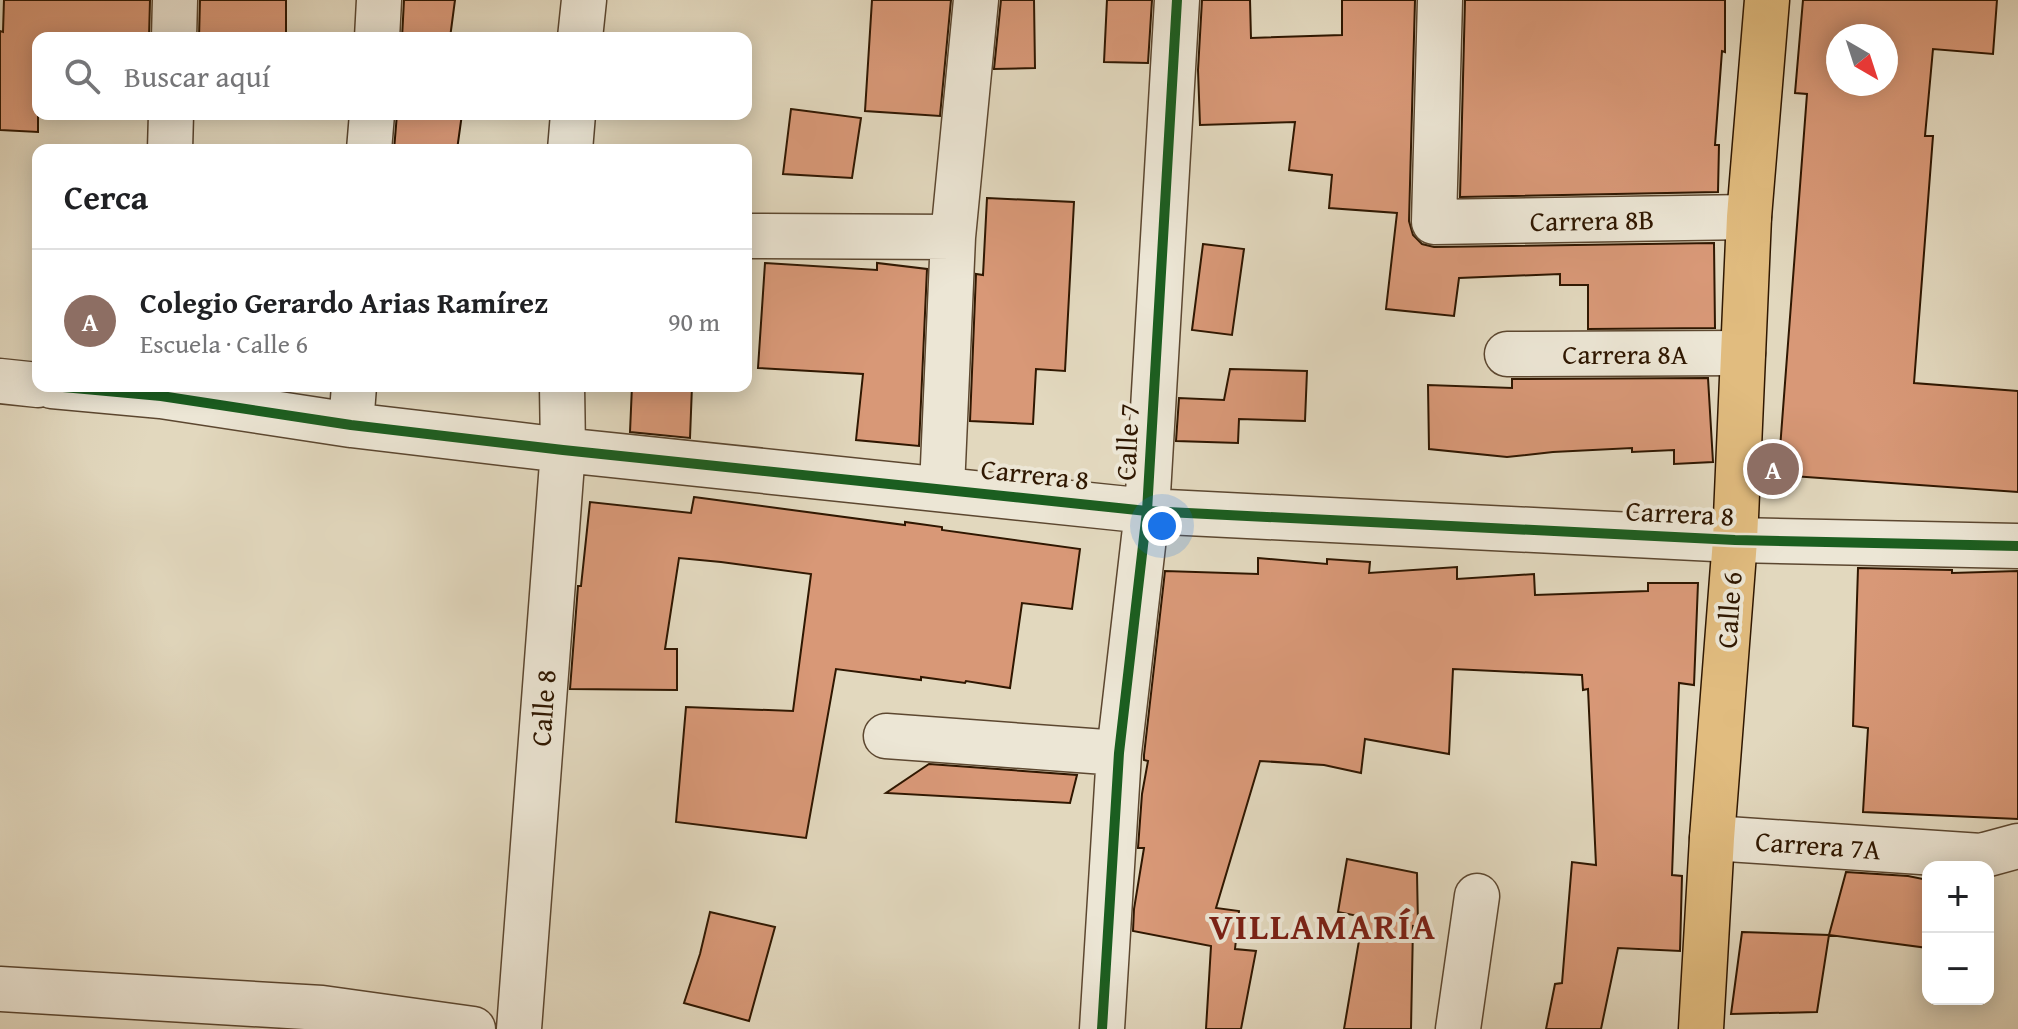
<!DOCTYPE html>
<html lang="es">
<head>
<meta charset="utf-8">
<style>
	:root { --surface:#fff; --page:#f6f6f6; --text:#202124; --muted:#757577; --line:#e0e0e0; --accent:#1a73e8 }
	body { margin:0; font-family:"Gentium Book Plus",serif; background:var(--page); color:var(--text) }
	.controls { position:absolute; right:24px; bottom:24px; display:grid; overflow:hidden; border-radius:16px; box-shadow:0 4px 20px #0003 }
	.controls button { width:72px; height:72px; display:grid; place-items:center; padding:0; border:0; border-bottom:2px solid var(--line); background:var(--surface); color:var(--text); font:40px sans-serif }
	.compass { position:absolute; left:1826px; top:24px; width:72px; height:72px; border-radius:50%; background:var(--surface); box-shadow:0 4px 20px #0003; rotate:141deg }
	.you { position:absolute; left:1162px; top:526px; width:28px; height:28px; margin:-20px; border:6px solid #fff; border-radius:50%; background:#1a73e8; box-shadow:0 0 0 12px #1a73e833 }
	.badge { display:grid; place-items:center; width:52px; height:52px; border-radius:50%; background:var(--accent); color:#fff; font-size:26px; font-weight:700 }
	.pin { position:absolute; translate:-50% -50%; border:4px solid #fff; box-shadow:0 2px 8px #0006 }
	.list { margin:0; padding:0; list-style:none }
	h2 { display:flex; justify-content:space-between; align-items:center; height:104px; margin:0; padding:0 32px; font-size:34px }
	h2 small { font-size:26px; font-weight:400; color:var(--muted) }
	.list li { display:grid; grid-template-columns:52px 1fr auto; gap:24px; align-items:center; box-sizing:border-box; height:144px; padding:0 32px; border-top:2px solid var(--line) }
	.list b { display:block; font-size:30px; white-space:nowrap }
	.list p { margin:0; font-size:26px; white-space:nowrap; color:var(--muted) }
	.list em { font-size:26px; font-style:normal; color:var(--muted) }
	.icon { flex:none; width:44px; height:44px; fill:none; stroke:currentColor; stroke-width:2; stroke-linecap:round; stroke-linejoin:round }
	.map { position:relative; flex:none; width:2018px; height:1029px; overflow:hidden }
	.search { position:absolute; background:var(--surface); box-shadow:0 4px 20px #0003; left:32px; top:32px; width:720px; height:88px; display:flex; align-items:center; gap:20px; box-sizing:border-box; padding:0 28px; border-radius:16px; color:var(--muted); font-size:30px }
	.panel { position:absolute; background:var(--surface); box-shadow:0 4px 20px #0003; left:32px; top:144px; width:720px; height:248px; border-radius:16px }
	.map>svg:first-child { display:block }
</style>
</head>
<body>
<div class="map">
<svg width="2018" height="1029" viewBox="0 0 2018 1029">
	<rect width="100%" height="100%" fill="#e2d8be"/>
	<filter id="stains"><feTurbulence type="fractalNoise" baseFrequency=".0025" numOctaves="4"/><feColorMatrix values="0 0 0 0 .2 0 0 0 0 .09 0 0 0 0 .02 0 0 0 .5 -.17"/></filter>
	<radialGradient id="worn" r=".72"><stop offset=".6" stop-color="#630" stop-opacity="0"/><stop offset="1" stop-color="#630" stop-opacity=".3"/></radialGradient>
	<!-- building -->
	<path fill="#d89877" stroke="#2f1701" stroke-width="2" fill-rule="evenodd" d="M 4,0 L 150,0 L 149,38 L 38,38 L 38,132 L 0,130 L 0,31 L 3,32 Z
		M 200,0 L 286,0 L 286,38 L 199,38 Z
		M 404,0 L 455,0 L 450,38 L 402,38 Z
		M 872,0 L 951,0 L 940,116 L 865,111 Z
		M 1001,0 L 1034,0 L 1035,68 L 994,69 Z
		M 1107,0 L 1152,0 L 1148,63 L 1104,62 Z
		M 1202,0 L 1250,0 L 1251,38 L 1342,35 L 1342,0 L 1415,0 L 1409,221 L 1413,235 L 1422,244 L 1434,247 L 1714,243 L 1715,328 L 1588,329 L 1588,285 L 1560,285 L 1560,274 L 1459,278 L 1454,316 L 1386,309 L 1397,213 L 1329,208 L 1332,175 L 1289,170 L 1295,122 L 1200,125 L 1198,70 Z
		M 1465,0 L 1725,0 L 1725,52 L 1722,51 L 1715,145 L 1719,145 L 1718,192 L 1460,197 Z
		M 1803,0 L 1997,0 L 1993,54 L 1933,49 L 1925,136 L 1933,136 L 1914,383 L 2018,391 L 2018,492 L 1778,475 L 1807,94 L 1795,93 ZM 1838,36 L 1886,36 L 1886,84 L 1838,84 Z
		M 791,109 L 861,118 L 852,178 L 783,174 Z
		M 397,114 L 462,114 L 457,150 L 394,150 Z
		M 987,198 L 1074,202 L 1065,371 L 1036,369 L 1033,424 L 970,421 L 976,274 L 983,275 Z
		M 1203,244 L 1244,249 L 1232,335 L 1192,330 Z
		M 765,263 L 877,270 L 877,263 L 927,269 L 919,446 L 856,440 L 863,374 L 758,368 Z
		M 1230,369 L 1307,371 L 1305,421 L 1239,419 L 1238,443 L 1176,441 L 1179,398 L 1224,400 Z
		M 1708,378 L 1713,462 L 1674,464 L 1674,450 L 1632,452 L 1632,448 L 1553,452 L 1507,457 L 1429,449 L 1428,385 L 1512,388 L 1512,379 Z
		M 632,386 L 692,386 L 690,438 L 630,432 Z
		M 694,497 L 905,525 L 905,522 L 942,527 L 942,530 L 1080,549 L 1072,609 L 1022,603 L 1010,688 L 966,681 L 965,683 L 921,677 L 921,680 L 836,669 L 806,838 L 676,822 L 686,707 L 793,711 L 811,574 L 721,562 L 679,558 L 665,649 L 677,649 L 677,690 L 570,689 L 578,586 L 581,586 L 590,502 L 691,513 Z
		M 1258,558 L 1327,564 L 1327,559 L 1370,562 L 1369,573 L 1457,567 L 1457,579 L 1534,574 L 1535,595 L 1648,591 L 1648,583 L 1698,583 L 1694,685 L 1679,683 L 1672,875 L 1682,876 L 1680,951 L 1618,948 L 1601,1029 L 1546,1029 L 1555,984 L 1562,983 L 1572,862 L 1596,865 L 1588,689 L 1583,690 L 1582,675 L 1453,669 L 1449,754 L 1365,739 L 1361,773 L 1324,765 L 1260,761 L 1216,908 L 1239,911 L 1235,949 L 1256,951 L 1241,1029 L 1206,1029 L 1211,946 L 1133,931 L 1134,909 L 1144,848 L 1138,848 L 1142,794 L 1148,761 L 1144,760 L 1144,755 L 1165,571 L 1258,574 Z
		M 1858,568 L 1952,570 L 1952,573 L 2018,571 L 2018,819 L 1863,812 L 1868,728 L 1853,726 Z
		M 929,764 L 1077,775 L 1070,803 L 886,793 Z
		M 1347,859 L 1417,873 L 1418,927 L 1413,926 L 1411,1029 L 1344,1029 L 1363,917 L 1338,912 Z
		M 1846,872 L 1908,876 L 1928,880 L 1928,948 L 1829,935 Z
		M 710,912 L 775,927 L 749,1021 L 684,1003 L 700,954 Z
		M 1742,932 L 1829,935 L 1817,1012 L 1731,1014 Z"/>
	<g fill="none" stroke-linecap="round" stroke-linejoin="round">
		<!-- minor casing -->
		<g stroke="#5c4730" stroke-width="47">
			<path id="minor" d="M 1440,0 L 1434,222 L 1749,217
				M 174,38 L 175,0
				M 377,38 L 379,0
				M 580,38 L 584,0
				M 170,150 L 171,114
				M 369,150 L 372,114
				M 570,150 L 573,114
				M 746,236 L 953,237
				M 1507,354 L 1743,353
				M 0,381 L 38,385
				M 52,386 L 161,396 L 351,425 L 563,450 L 1147,511 L 1735,540 L 2018,546
				M 351,425 L 354,386
				M 942,488 L 953,237 L 976,0
				M 886,736 L 1119,753
				M 1712,838 L 1981,856 L 2018,846
				M 0,989 L 322,1008 L 473,1029
				M 519,1029 L 563,450 L 562,386
				M 1102,1029 L 1119,753 L 1147,511 L 1177,0
				M 1458,1029 L 1477,896"/>
		</g>
		<!-- major casing -->
		<g stroke="#2f1701" stroke-width="47">
			<path id="major" d="M 1701,1029 L 1712,838 L 1735,540 L 1749,217 L 1767,0"/>
		</g>
		<!-- minor -->
		<use href="#minor" stroke="#ece6d5" stroke-width="44"/>
		<!-- major -->
		<use href="#major" stroke="#e1bc7f" stroke-width="44"/>
		<!-- cycleway casing -->
		<g stroke="#ece6d5" stroke-width="15">
			<path id="cycleway" d="M 52,386 L 161,396 L 351,425 L 563,450 L 1147,511 L 1735,540 L 2018,546
				M 1102,1029 L 1119,753 L 1147,511 L 1177,0"/>
		</g>
		<!-- cycleway -->
		<use href="#cycleway" stroke="#1b5e20" stroke-width="10"/>
	</g>
	<g text-anchor="middle" stroke-width="8" stroke-linejoin="round" paint-order="stroke">
		<!-- street labels -->
		<g font-size="28" fill="#2f1701" stroke="#ece6d5">
			<text transform="translate(1592 220) rotate(-1)" y="10">Carrera 8B</text>
			<text x="1625" y="364">Carrera 8A</text>
			<text transform="translate(1127 442) rotate(-87)" y="10">Calle 7</text>
			<text transform="translate(1035 474) rotate(6)" y="10">Carrera 8</text>
			<text transform="translate(1680 513) rotate(3)" y="10">Carrera 8</text>
			<text transform="translate(1729 610) rotate(-86)" y="10">Calle 6</text>
			<text transform="translate(543 708) rotate(-86)" y="10">Calle 8</text>
			<text transform="translate(1818 845) rotate(4)" y="10">Carrera 7A</text>
		</g>
		<!-- district labels -->
		<g font-size="36" font-weight="bold" letter-spacing="2" fill="#7a1f14" stroke="#ece6d5">
			<text x="1323" y="939">VILLAMARÍA</text>
		</g>
	</g>
	<rect width="100%" height="100%" filter="url(#stains)"/>
	<rect width="100%" height="100%" fill="url(#worn)"/>
</svg>
<div class="controls">
<button>+</button>
<button>−</button>
</div>
<svg class="compass" viewBox="-18 -18 36 36"><path d="M0-13l5 13h-10z" fill="#e53935"/><path d="M0 13l5-13h-10z" fill="#757577"/></svg>
<div class="you"></div>
<div class="pin badge" style="left:1773px;top:469px;background:#8d6e63">A</div>
<div class="search"><svg class="icon" aria-label="search" viewBox="0 0 24 24"><circle cx="10" cy="10" r="6"/><path d="M15 15l6 6"/></svg>Buscar aquí</div>
<section class="panel">
<h2>Cerca<small></small></h2>
<ul class="list">
<li><span class="badge" style="background:#8d6e63">A</span><div><b>Colegio Gerardo Arias Ramírez</b><p>Escuela · Calle 6</p></div><em>90 m</em></li>
</ul>
</section>
</div>
</body>
</html>
